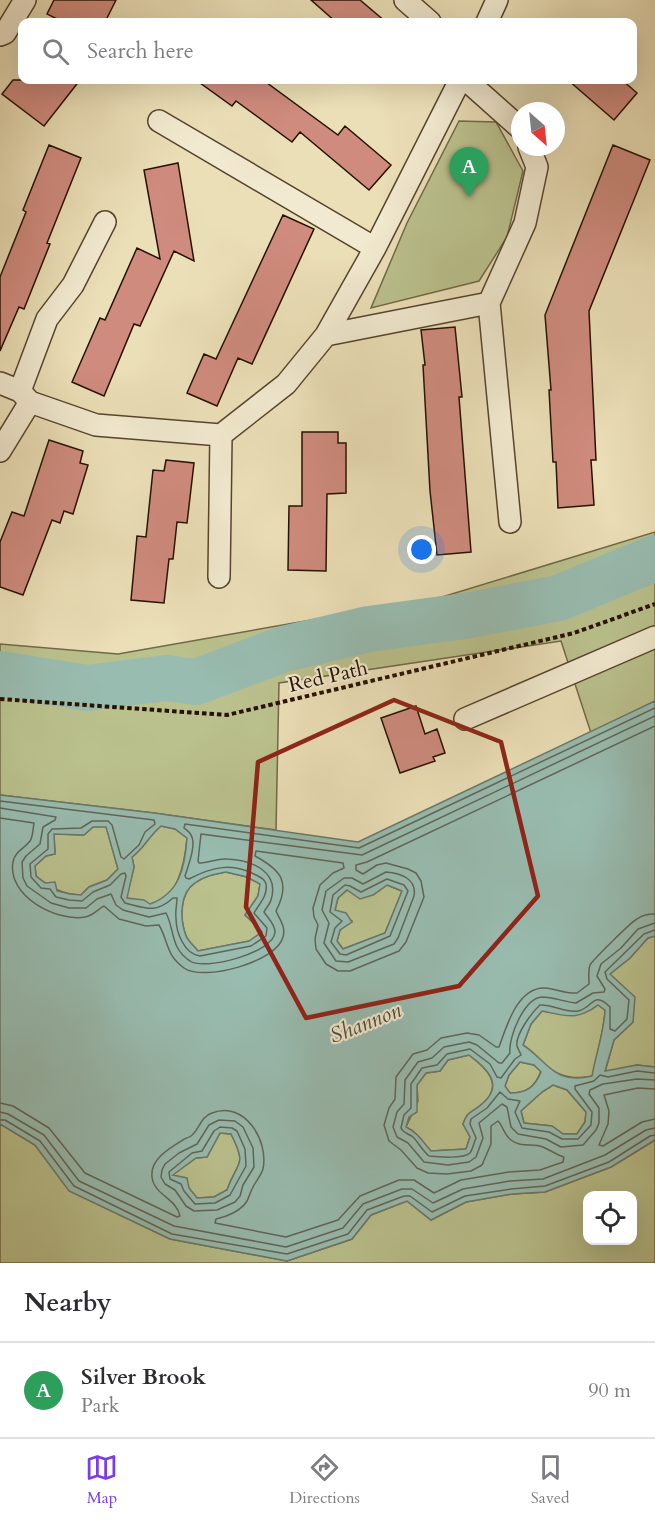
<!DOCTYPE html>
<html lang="en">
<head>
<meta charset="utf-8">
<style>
	:root { --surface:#fff; --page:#f2f2f3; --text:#2b2b33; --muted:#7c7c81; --line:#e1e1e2; --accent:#7c3aed }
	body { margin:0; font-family:Cardo,serif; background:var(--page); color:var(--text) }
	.controls { position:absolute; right:18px; bottom:18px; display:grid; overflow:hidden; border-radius:12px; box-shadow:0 6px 24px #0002 }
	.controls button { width:54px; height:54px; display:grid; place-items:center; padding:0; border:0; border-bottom:2px solid var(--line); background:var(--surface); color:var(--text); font:30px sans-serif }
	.compass { position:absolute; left:511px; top:102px; width:54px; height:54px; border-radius:50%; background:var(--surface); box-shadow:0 6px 24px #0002; rotate:153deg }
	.you { position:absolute; left:422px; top:550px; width:21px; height:21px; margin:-15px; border:4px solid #fff; border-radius:50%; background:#1a73e8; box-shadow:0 0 0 9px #1a73e833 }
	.badge { display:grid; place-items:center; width:39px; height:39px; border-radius:50%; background:var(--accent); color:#fff; font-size:20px; font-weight:700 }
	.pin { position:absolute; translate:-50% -50px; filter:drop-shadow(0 2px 3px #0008) }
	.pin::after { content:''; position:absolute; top:32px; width:21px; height:18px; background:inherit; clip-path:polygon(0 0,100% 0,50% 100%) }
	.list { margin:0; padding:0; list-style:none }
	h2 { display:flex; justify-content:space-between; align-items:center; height:78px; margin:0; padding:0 24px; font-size:26px }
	h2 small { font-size:20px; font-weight:400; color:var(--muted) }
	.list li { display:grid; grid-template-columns:39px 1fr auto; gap:18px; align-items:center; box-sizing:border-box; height:96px; padding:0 24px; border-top:2px solid var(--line) }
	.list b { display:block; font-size:22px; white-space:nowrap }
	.list p { margin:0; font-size:20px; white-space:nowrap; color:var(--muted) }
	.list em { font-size:20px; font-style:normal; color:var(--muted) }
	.icon { flex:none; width:33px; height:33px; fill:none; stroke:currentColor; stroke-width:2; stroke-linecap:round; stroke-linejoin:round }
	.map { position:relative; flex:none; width:655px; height:1263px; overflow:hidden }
	.search { position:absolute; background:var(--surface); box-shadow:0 6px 24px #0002; left:18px; right:18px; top:18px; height:66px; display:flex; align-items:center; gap:15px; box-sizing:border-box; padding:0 21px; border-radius:12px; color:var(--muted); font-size:22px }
	.sheet { height:174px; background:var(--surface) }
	nav { display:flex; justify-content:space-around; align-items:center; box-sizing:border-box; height:84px; border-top:2px solid var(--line); background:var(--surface); font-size:16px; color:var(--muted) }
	nav a { display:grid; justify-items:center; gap:3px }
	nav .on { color:var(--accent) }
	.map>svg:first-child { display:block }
</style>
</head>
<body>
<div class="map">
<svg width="655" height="1263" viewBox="0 0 655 1263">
	<rect width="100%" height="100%" fill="#ebdfb7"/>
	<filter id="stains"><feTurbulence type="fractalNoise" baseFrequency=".00333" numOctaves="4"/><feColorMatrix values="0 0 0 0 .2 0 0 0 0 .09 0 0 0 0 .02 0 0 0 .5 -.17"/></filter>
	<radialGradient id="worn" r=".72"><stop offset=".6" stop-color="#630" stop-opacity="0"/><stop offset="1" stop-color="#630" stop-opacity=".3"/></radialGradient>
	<!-- green -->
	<path fill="#bac18d" stroke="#706946" stroke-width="1.5" fill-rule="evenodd" d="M 459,121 L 496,122 L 523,171 L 507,237 L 479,281 L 371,308 L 407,223 Z
		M 655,532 L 655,701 L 591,733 L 561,641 L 279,683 L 276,830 L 154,813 L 0,795 L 0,644 L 118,654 L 442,597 Z
		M 106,826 L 118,869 L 107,880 L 89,887 L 81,895 C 62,894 51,888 36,876 L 35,866 L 46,856 L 55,854 L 54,834 L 84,835 L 93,827 Z
		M 161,826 L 175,829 L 187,838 C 185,860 178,903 150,904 C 142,904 133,899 126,898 L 134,867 L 132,857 C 144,848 149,836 161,826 Z
		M 226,872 L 247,877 L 260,884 L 258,896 L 245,915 L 262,932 L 250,941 L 198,951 C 194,946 188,941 186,936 C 180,920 179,894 195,883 C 204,876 215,874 226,872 Z
		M 387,885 L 402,891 L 385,933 L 343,949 L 337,941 L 340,930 L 352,921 L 335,910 L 338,898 L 347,890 L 373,895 Z
		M 655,936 L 655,1067 L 637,1065 L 605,1072 L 614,1040 L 633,1022 L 610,974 L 630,958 L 648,938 Z
		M 598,1005 L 605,1010 C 604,1033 596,1053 593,1076 C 574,1080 558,1077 544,1064 C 535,1057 534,1052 523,1045 L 531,1024 L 542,1011 C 562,1015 581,1019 598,1005 Z
		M 469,1055 C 486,1068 505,1085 482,1104 C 472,1113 468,1110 463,1124 L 470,1137 L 466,1149 L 431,1151 C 422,1141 418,1133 406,1127 L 418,1101 L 417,1085 L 426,1073 L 440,1071 L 448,1060 Z
		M 520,1062 L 534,1065 L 541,1071 C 535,1087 527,1093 510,1093 L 505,1086 L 509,1075 Z
		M 553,1085 L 567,1090 L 586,1112 L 585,1122 L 577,1134 L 563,1134 L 552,1126 L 524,1123 L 521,1111 L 542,1092 Z
		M 0,1124 L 35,1145 L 70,1191 L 170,1239 L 287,1261 L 352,1239 L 371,1215 L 407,1201 L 431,1220 L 466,1202 L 512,1194 L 545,1192 L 611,1167 L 655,1140 L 655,1263 L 0,1263 ZM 588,1196 L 632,1196 L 632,1240 L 588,1240 Z
		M 220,1133 L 231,1134 C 248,1168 237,1160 227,1190 L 214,1197 L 197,1198 L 189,1188 L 172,1175 L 196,1158 L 207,1157 Z"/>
	<!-- water -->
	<path fill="#98bcb0" stroke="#6a786a" stroke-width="1.5" fill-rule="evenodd" d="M 655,701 L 655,936 L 648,938 L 630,958 L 610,974 L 635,997 L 633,1022 L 614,1040 L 605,1071 L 637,1065 L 655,1067 L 655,1140 L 611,1167 L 545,1192 L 512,1194 L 466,1202 L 431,1220 L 407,1201 L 371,1215 L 352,1239 L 287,1261 L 170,1239 L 69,1191 L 35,1145 L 0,1124 L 0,795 L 154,813 L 358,842 ZM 161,826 L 175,829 L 187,838 C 185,867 180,893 150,904 L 144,900 L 127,898 L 134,867 L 132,857 C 144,848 149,836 161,826 ZM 93,827 L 106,827 L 118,869 L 107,880 L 89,887 L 81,895 L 70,894 L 57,891 L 55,882 L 45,883 L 36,876 L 35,866 L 46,856 L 55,854 L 54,834 L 84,835 ZM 226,872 L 247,877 L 260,884 L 258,896 L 245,915 L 256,924 L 262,932 L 249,941 L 198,951 C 194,946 188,941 186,936 C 180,920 179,893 195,883 C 204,876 215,874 226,872 ZM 387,885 L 402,891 L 385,933 L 343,949 L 337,941 L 340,930 L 352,922 L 346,913 L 335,910 L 338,898 L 347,890 L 360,899 L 373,895 ZM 598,1005 L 605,1010 C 604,1033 596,1053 592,1076 C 553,1085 549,1062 523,1045 L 531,1024 L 542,1011 C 567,1016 576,1021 598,1005 ZM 469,1055 C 487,1068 505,1085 482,1104 C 472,1113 468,1110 463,1124 L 470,1137 L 466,1149 L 431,1151 C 422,1141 418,1133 406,1127 L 409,1117 L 417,1112 L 417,1085 L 426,1073 L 440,1071 L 448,1060 ZM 520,1062 L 534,1065 L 541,1072 C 535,1087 527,1093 510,1093 L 505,1086 L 509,1075 ZM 553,1085 L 567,1090 L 586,1112 L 585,1122 L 577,1134 L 563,1134 L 552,1126 L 524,1123 L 521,1111 L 542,1092 ZM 220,1133 L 231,1134 C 248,1167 237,1161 227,1190 L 214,1197 L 197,1198 L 189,1188 L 187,1178 L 173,1175 L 196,1158 L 207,1157 Z"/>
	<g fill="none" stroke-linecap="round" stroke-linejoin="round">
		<!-- shore -->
		<path stroke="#5f6658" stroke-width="1.5" d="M 0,801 L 154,820 L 155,824 L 145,832 L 139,845 L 124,859 L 121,857 L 112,825 L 108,821 L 92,821 L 81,828 L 52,829 L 48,834 L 48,849 L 30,864 L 31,877 L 41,888 L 50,889 L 56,897 L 69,900 L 82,901 L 93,892 L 110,885 L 121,874 L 125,873 L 126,876 L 121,897 L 125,903 C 146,908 155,914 173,898 L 177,898 C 177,905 175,911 176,918 C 176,932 184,954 200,956 L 251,946 L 266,936 L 267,928 L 254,913 C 259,904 268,896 266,884 C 265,879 260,877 256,875 C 232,862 212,867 189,879 L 186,878 L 185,876 C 188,866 197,844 191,835 C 190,832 186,830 184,828 L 185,824 L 359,848 L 655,708
			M 0,808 L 56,817 L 55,820 L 43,827 L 40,844 L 26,856 L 22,862 L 23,878 L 27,886 L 51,903 L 69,908 L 86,908 L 97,899 L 111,894 L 116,905 L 123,910 L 149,917 L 166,913 C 175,930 170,948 190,961 C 204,971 274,953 275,932 C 275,924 268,918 264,912 C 266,908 270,904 271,900 C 280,871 251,860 227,859 C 218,858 208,863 199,863 L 198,861 L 201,834 L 362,855 L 655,716
			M 0,818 L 34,823 C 33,828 33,837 30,841 C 24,849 15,851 13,862 C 7,896 56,922 85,917 C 93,916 98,909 104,906 L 119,919 L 146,926 L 159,925 C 169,942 165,954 184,968 C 203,982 277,962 283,937 C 286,927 280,920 276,911 C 291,882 281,870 255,856 L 256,851 L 343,863 L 344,868 L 333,873 L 320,885 L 313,908 L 314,917 L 318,925 L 315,939 L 316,949 L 326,964 L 338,971 L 350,971 L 399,951 L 406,942 L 424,897 L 421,881 L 416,873 L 408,869 L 386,863 L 377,865 L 363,874 L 356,870 L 356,865 L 367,862 L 655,726
			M 386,872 C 401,873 417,879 414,896 L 398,938 L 394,944 L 348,962 L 336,961 L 324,943 L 329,923 L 322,910 L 326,891 L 344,878 L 352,878 L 363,884 Z
			M 387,879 L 404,885 L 408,891 L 390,936 L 346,955 L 340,954 L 331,942 L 335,928 L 342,921 L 330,912 L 333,895 L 345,885 L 350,886 L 361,892 Z
			M 655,923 L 638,929 L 621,948 L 601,964 L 597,976 L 605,989 L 604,992 L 593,993 L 576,1003 C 565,1002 553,997 542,997 C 524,998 508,1038 510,1053 L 502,1063 L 499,1063 L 477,1045 L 469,1042 L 444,1047 L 432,1058 L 418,1062 L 405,1080 L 404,1104 L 397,1112 L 393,1127 L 397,1137 L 408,1143 L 424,1162 L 448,1165 L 469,1162 L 476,1157 L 483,1138 L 479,1123 L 502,1104 L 507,1107 L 511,1127 L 518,1134 L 546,1139 L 561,1147 L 583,1145 L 596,1130 L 599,1123 L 599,1108 L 589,1094 L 590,1090 L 603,1084 L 637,1079 L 655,1080
			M 655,930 L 644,934 L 605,972 L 607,979 L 629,1000 L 627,1019 L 615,1031 L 610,1029 L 610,1007 C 593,990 593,1008 578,1011 C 565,1013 552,1004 540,1005 C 532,1012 515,1035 517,1046 C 518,1049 520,1052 521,1055 L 515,1059 L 501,1078 L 497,1077 L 490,1064 L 470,1049 L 447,1054 L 437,1065 L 422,1068 L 411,1084 L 411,1108 L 404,1115 L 401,1128 C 404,1134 408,1133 413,1137 C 418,1142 422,1150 429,1156 C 438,1157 464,1159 470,1153 C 473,1149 474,1142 476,1138 L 470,1124 L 471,1119 L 487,1108 L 500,1092 L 508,1099 L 520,1101 L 515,1112 L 522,1128 L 549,1132 L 562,1139 L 578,1139 L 591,1125 L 592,1112 L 575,1089 L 575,1086 L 594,1081 L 600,1075 L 608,1077 L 637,1071 L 655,1073
			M 655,1089 L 638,1088 L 604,1095 L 609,1111 L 608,1124 L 599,1145 L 603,1146 L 642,1122 L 655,1119
			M 0,1103 L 13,1106 L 49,1128 L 85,1173 L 177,1217 L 180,1216 C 176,1198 154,1195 152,1177 C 150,1159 170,1148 183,1140 C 185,1138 188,1138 191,1136 C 200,1129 200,1117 212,1113 C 244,1100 269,1140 263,1169 C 261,1176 255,1182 252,1189 C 250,1193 249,1197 247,1201 C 241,1211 226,1217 216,1219 L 215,1223 L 286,1237 L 338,1220 L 360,1196 L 399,1180 L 414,1180 L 434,1193 L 461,1180 L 509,1172 L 540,1170 L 563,1162 L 564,1157 C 557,1155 550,1150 543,1147 C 532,1143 521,1148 511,1140 C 504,1135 503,1126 498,1121 L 491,1126 L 491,1144 L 482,1165 L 471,1171 L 447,1174 L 428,1173 L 417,1168 L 401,1150 L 389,1141 L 384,1125 L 389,1108 L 395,1099 L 396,1077 L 413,1054 L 427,1050 L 441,1038 L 467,1033 L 479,1035 L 496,1047 L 499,1047 C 506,1028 517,987 545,988 C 556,989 566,994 577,993 L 589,984 C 589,978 588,971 590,965 C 592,961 632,921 637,919 C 642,915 649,914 655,914
			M 0,1112 L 8,1114 L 44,1135 L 79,1181 L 174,1226 L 286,1247 L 343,1228 L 363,1204 L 402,1189 L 412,1189 L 433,1203 L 463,1189 L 510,1181 L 543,1179 L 605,1155 L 646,1130 L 655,1128
			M 0,1120 L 5,1120 L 40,1141 L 74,1186 L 172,1234 L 287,1254 L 348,1234 L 367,1210 L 404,1196 L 410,1196 L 432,1212 L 465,1196 L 511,1189 L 545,1186 L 609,1162 L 650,1136 L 655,1135
			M 219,1120 L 235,1121 L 243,1127 L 253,1148 L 254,1167 L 243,1185 L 240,1196 L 235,1202 L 217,1210 L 194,1211 L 186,1206 L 175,1190 L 165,1184 L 161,1177 L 162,1170 L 165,1164 L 179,1153 L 197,1144 L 209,1125 Z
			M 220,1127 L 232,1128 L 237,1131 L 245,1149 L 246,1166 L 230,1195 L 215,1203 L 195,1204 L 184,1191 L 181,1184 L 170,1179 L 169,1172 L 192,1153 L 202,1151 L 214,1131 Z"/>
		<!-- river -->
		<path stroke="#98bcb0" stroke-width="46" d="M 0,674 L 87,688 L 167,678 L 196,682 L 284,649 L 369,629 L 465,616 L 559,598 L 655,558"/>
	</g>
	<!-- building -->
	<path fill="#cf8b7e" stroke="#261100" stroke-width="1.5" d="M 54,0 L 116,0 L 105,22 L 63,22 L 47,14 Z
		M 311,0 L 360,0 L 386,22 L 336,22 Z
		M 13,80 L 80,80 L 44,126 L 2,94 Z
		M 196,80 L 263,80 L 338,135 L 345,126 L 391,165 L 369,190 L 300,132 L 292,142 L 236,101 L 232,106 Z
		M 568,80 L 622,80 L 637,93 L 614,120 Z
		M 49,145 L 81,158 L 47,243 L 50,244 L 24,309 L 19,307 L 0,351 L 0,277 L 26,212 L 23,210 Z
		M 613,145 L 650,160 L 589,311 L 596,460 L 591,460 L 594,505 L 558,508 L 556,462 L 553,462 L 549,390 L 551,390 L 545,315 Z
		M 178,163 L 194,261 L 174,251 L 140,326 L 134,324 L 104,396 L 72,382 L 100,318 L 105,320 L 137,248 L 160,259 L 144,170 Z
		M 283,215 L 314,229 L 252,364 L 238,358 L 217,406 L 187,393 L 204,354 L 216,359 Z
		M 455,327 L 462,397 L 459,397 L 471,552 L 437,555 L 430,491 L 423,365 L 425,365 L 421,330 Z
		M 302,432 L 338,432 L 338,443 L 346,443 L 346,493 L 327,494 L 326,571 L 288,570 L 289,506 L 302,506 Z
		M 49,440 L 83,451 L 80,463 L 88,465 L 73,514 L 64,511 L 60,523 L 52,520 L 23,595 L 0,587 L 0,542 L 12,512 L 24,516 Z
		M 166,460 L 194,463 L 187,523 L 177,522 L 173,559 L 169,559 L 164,603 L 131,600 L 137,536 L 146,537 L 153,470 L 164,471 Z
		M 416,706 L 425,734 L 437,729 L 445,753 L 433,757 L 435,761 L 400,773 L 381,718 Z"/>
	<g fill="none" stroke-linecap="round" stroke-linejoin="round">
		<!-- street casing -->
		<g stroke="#57442e" stroke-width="24">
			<path id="street" d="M 405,0 L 430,22
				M 487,22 L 497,0
				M 0,35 L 5,33 L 25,0
				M 466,80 L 520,128
				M 159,121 L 375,248
				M 489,303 L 510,522
				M 326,335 L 489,303 L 525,223 L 537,167 L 529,147
				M 0,383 L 20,391 L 30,402 L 96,425 L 221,435 L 286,384 L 326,335 L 375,248 L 460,80
				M 20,391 L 47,319 L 73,285 L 105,222
				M 0,451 L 30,402
				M 219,577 L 221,435
				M 465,719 L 655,637"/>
		</g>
		<!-- path -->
		<path stroke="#261100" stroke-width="4" stroke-dasharray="4.5 3" stroke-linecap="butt" d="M 0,699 L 227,715 L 574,633 L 655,604"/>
		<!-- street -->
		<use href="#street" stroke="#f2ead0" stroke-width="21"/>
	</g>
	<!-- marked area -->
	<path fill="none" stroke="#8f2418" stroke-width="4.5" stroke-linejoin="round" d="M 394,700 L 501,742 L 538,896 L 459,986 L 306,1018 L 246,907 L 258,762 Z"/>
	<g text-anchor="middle" stroke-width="4.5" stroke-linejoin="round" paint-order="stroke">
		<!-- street labels -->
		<g font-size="21" fill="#261100" stroke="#f2ead0">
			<text transform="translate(328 676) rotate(-13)" y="7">Red Path</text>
		</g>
		<!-- water labels -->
		<g font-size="22" font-style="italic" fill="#4e4d3e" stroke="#f2ead0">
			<text transform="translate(365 1022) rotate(-22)" y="8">Shannon</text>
		</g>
	</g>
	<rect width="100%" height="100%" filter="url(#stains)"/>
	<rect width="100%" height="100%" fill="url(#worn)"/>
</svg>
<div class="controls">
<button><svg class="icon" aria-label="locate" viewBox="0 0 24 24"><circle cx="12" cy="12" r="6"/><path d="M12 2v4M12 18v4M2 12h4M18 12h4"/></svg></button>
</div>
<svg class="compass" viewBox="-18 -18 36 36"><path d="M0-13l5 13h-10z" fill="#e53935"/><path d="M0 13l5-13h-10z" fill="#7c7c81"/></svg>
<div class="you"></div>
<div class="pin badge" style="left:469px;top:197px;background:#2e9e5b">A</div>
<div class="search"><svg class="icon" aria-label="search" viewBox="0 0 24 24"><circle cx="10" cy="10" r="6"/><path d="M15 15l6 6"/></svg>Search here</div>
</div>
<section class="sheet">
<h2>Nearby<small></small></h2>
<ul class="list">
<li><span class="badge" style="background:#2e9e5b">A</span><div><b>Silver Brook</b><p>Park</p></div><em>90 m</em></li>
</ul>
</section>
<nav>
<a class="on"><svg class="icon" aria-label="map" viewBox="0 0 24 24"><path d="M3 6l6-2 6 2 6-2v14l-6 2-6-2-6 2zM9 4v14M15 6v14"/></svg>Map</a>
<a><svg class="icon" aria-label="directions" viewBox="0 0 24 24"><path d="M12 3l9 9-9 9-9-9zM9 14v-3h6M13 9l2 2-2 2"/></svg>Directions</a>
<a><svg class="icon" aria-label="saved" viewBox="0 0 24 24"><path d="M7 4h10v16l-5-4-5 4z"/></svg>Saved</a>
</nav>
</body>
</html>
